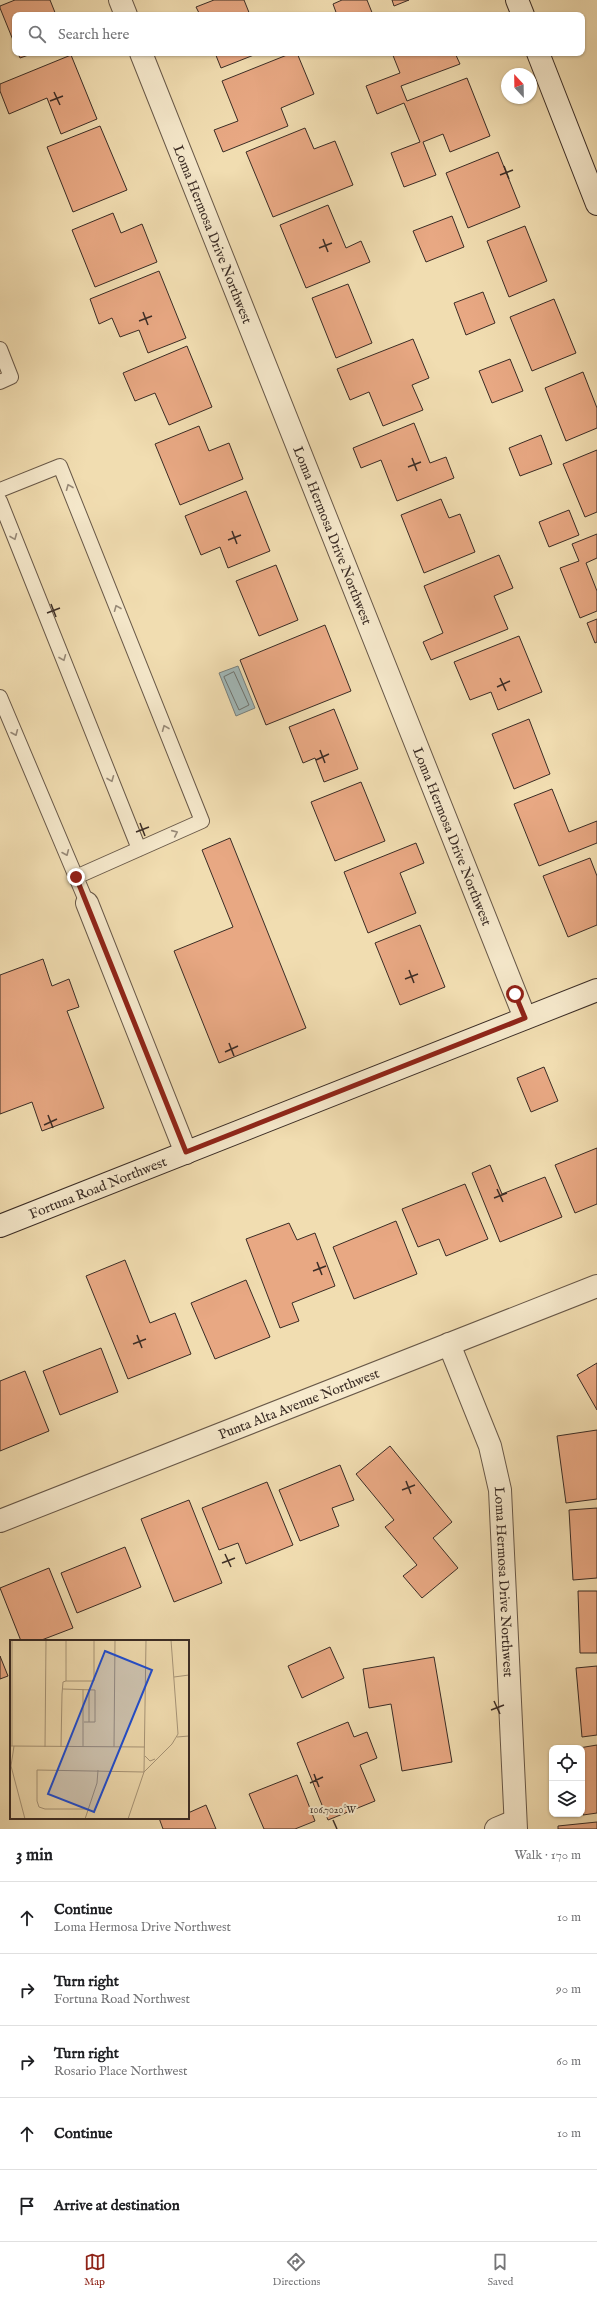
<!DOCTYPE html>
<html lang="en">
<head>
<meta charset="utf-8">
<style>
	:root { --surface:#fff; --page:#f2f2f2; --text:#202124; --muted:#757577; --line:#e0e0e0; --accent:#8f2418 }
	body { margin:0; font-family:"IM FELL English",serif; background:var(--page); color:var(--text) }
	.controls { position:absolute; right:12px; bottom:12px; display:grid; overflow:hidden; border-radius:8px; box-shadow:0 1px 3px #0004 }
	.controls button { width:36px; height:36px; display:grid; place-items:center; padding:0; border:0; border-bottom:1px solid var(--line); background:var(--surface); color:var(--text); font:20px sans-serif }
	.compass { position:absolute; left:501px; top:68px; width:36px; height:36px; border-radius:50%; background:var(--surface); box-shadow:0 1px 3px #0004; rotate:338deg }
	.stop { position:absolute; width:12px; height:12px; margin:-9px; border:3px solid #8f2418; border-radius:50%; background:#fff }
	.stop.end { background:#8f2418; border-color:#fff; box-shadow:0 1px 4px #0008 }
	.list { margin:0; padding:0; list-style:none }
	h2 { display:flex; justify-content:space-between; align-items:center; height:52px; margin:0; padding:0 16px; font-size:17px }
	h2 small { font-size:13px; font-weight:400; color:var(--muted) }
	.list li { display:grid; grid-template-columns:26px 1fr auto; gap:12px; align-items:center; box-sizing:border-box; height:72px; padding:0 16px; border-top:1px solid var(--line) }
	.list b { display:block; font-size:15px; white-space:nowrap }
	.list p { margin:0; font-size:13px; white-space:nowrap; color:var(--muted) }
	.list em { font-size:13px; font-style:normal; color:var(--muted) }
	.icon { flex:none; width:22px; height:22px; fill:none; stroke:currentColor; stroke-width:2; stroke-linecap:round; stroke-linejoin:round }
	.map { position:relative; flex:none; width:597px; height:1829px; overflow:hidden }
	.search { position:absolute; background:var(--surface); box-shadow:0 1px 3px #0004; left:12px; right:12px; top:12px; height:44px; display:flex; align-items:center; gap:10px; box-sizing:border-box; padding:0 14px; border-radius:8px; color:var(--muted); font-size:15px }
	.sheet { height:412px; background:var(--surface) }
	nav { display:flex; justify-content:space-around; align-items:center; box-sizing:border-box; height:56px; border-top:1px solid var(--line); background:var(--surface); font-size:11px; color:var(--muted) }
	nav a { display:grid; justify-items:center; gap:2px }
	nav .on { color:var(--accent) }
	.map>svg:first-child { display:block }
</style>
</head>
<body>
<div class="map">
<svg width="597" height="1829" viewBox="0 0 597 1829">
	<rect width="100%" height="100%" fill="#f1ddb1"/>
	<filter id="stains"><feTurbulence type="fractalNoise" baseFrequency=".005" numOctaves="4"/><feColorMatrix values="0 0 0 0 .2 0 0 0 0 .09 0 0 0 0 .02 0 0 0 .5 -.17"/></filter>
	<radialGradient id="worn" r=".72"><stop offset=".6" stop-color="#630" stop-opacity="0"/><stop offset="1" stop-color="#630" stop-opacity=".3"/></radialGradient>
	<!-- water -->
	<path fill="#a1b8b8" stroke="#78807d" d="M 238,666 L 255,708 L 236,716 L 219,673 Z"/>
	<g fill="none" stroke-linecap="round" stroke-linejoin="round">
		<!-- shore -->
		<path stroke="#6e726e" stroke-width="1" d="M 234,672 L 249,705 L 239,710 L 224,677 Z"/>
	</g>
	<!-- building -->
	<path fill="#e8a883" stroke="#3a2c25" d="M 15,0 L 50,0 L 56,15 L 15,15 L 15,45 L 0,8 L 0,6 Z
		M 214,0 L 244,0 L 250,15 L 200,15 L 196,7 Z
		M 342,0 L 367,0 L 373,15 L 337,15 L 333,4 Z
		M 392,0 L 409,0 L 394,6 Z
		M 18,53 L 34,53 L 20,58 Z
		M 215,53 L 259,53 L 221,68 Z
		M 292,53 L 297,53 L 314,94 L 281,108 L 288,126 L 223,152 L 214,130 L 238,121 L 222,81 Z
		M 392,53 L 455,53 L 460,64 L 401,86 L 407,101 L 467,78 L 490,136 L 450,152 L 443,134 L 423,142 L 436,175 L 404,187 L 391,153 L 420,142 L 404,103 L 377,114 L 366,86 L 400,73 Z
		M 71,55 L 97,119 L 61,134 L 47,98 L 9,114 L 0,91 L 0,84 Z
		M 100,126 L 127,190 L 73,212 L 47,147 Z
		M 305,128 L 314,149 L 335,141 L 353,185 L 273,217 L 246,152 Z
		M 498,152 L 520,207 L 468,228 L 446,173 Z
		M 328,205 L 346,248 L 361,241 L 370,262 L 306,288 L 280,225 Z
		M 113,213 L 121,233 L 142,224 L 157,262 L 95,287 L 72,230 Z
		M 452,216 L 464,247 L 426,262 L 413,231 Z
		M 525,226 L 547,281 L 509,297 L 487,241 Z
		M 159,271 L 186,338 L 148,353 L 139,330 L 120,337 L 112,318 L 99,324 L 90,299 Z
		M 348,284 L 372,343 L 336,358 L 312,298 Z
		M 483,292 L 495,323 L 466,335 L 454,303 Z
		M 554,299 L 576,353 L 532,371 L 510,317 Z
		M 413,339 L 429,378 L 412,385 L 423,410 L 383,426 L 369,392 L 350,400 L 337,369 Z
		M 187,346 L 212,407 L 169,425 L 155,393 L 135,401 L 123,373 Z
		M 510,359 L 523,391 L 492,403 L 479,371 Z
		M 583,372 L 597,408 L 597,428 L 566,441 L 545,388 Z
		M 414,423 L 430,463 L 446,457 L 454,478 L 397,501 L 381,460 L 361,468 L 353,448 Z
		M 199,426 L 209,451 L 229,443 L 243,479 L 180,505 L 155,444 Z
		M 541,435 L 552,464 L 520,476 L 509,448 Z
		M 597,450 L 597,512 L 585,517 L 563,464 Z
		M 246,491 L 270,551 L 228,568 L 220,547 L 201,555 L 185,516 Z
		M 441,499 L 449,518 L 460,514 L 475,552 L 424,573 L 401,515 Z
		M 569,510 L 579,535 L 549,547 L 539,522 Z
		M 597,534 L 597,558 L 586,563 L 597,591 L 597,611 L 580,618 L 560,568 L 579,561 L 572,544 Z
		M 499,555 L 513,588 L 494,596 L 508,629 L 431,660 L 423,642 L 443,633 L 424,586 Z
		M 276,565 L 298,620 L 259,636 L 236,581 Z
		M 597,619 L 597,642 L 595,643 L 587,623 Z
		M 325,625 L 351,691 L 266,725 L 240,660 Z
		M 519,636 L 542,692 L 498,710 L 491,692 L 470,700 L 454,662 Z
		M 334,709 L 358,769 L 324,782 L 315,758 L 303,763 L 289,727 Z
		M 529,719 L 550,774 L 514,789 L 492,734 Z
		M 361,782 L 385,841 L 335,861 L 311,802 Z
		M 552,789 L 569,832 L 597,821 L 597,843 L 539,866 L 514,804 Z
		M 230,838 L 306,1028 L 219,1063 L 174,951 L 233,927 L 202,850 Z
		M 416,843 L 424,863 L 400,873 L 416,913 L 368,933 L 344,872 Z
		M 590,858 L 597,876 L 597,925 L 568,937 L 543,876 Z
		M 420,925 L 445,987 L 400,1005 L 375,943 Z
		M 43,959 L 52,986 L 69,979 L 79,1007 L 67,1011 L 104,1108 L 42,1131 L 32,1102 L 0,1114 L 0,975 Z
		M 544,1067 L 558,1101 L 531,1112 L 517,1078 Z
		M 597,1148 L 597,1204 L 575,1213 L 555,1165 Z
		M 490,1165 L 502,1194 L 545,1177 L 562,1217 L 500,1242 L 472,1173 Z
		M 465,1184 L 488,1239 L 446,1256 L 439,1239 L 418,1247 L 402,1209 Z
		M 396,1221 L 417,1274 L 354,1299 L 333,1247 Z
		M 289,1223 L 297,1240 L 315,1233 L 335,1286 L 292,1303 L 299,1321 L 280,1328 L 246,1239 Z
		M 125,1260 L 150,1323 L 175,1313 L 191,1354 L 128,1379 L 86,1276 Z
		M 246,1280 L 270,1337 L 215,1359 L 191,1303 Z
		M 101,1348 L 118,1392 L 60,1415 L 43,1371 Z
		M 597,1363 L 597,1410 L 577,1375 Z
		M 25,1371 L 49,1431 L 0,1451 L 0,1381 Z
		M 597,1430 L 597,1499 L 566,1503 L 557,1436 Z
		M 390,1446 L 452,1522 L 433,1538 L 458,1568 L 422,1598 L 403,1576 L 417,1565 L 385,1527 L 394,1520 L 356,1474 Z
		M 340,1465 L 354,1500 L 332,1508 L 339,1526 L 300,1541 L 279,1490 Z
		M 267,1482 L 293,1545 L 246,1564 L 238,1543 L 219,1550 L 202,1508 Z
		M 189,1500 L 222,1583 L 174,1602 L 141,1519 Z
		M 597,1508 L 597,1578 L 573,1580 L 569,1510 Z
		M 125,1547 L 141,1587 L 77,1613 L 61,1573 Z
		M 49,1568 L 73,1628 L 39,1641 L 21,1641 L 0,1588 Z
		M 578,1591 L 597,1591 L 597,1653 L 580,1653 Z
		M 330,1647 L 344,1678 L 302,1698 L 288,1666 Z
		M 0,1656 L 8,1676 L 0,1679 Z
		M 434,1657 L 452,1762 L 402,1771 L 391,1704 L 369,1708 L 363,1669 Z
		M 597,1666 L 597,1735 L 582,1737 L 576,1668 Z
		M 348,1722 L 354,1737 L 367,1732 L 377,1758 L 360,1765 L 375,1801 L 328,1820 L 297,1743 Z
		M 597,1745 L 597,1813 L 583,1815 L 582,1748 L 579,1748 Z
		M 297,1775 L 315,1821 L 295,1829 L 264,1829 L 249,1794 Z
		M 206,1805 L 216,1829 L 163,1829 L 159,1818 L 188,1818 L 188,1813 Z
		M 597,1822 L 597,1829 L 558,1829 L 558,1826 Z"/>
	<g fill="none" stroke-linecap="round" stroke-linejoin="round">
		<!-- lane casing -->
		<g stroke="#685848" stroke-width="16">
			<path id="lane" d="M 0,349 L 11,377 L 0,382
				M 0,490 L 60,466 L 202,821 L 76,877
				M 0,501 L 139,849
				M 0,697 L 87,903"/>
		</g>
		<!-- street casing -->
		<g stroke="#685848" stroke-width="24">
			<g id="street">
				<path d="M 120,0 L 126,15"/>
				<path id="s1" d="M 141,53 L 525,1018"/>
				<path d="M 87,903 L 186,1153"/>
				<path id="s2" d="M 449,1344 L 490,1446 L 500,1490 L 516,1829"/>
				<path id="s3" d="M 0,1521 L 597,1286"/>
				<path d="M 496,1829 L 515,1821"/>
			</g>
		</g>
		<!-- secondary casing -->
		<g stroke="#3a2c25" stroke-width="24">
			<g id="secondary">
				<path d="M 517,0 L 523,15"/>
				<path d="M 538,53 L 597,204"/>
				<path id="s4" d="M 0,1226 L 597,990"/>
			</g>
		</g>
		<!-- lane -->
		<use href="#lane" stroke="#f6e9cc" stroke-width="14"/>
		<!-- street -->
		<use href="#street" stroke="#f6e9cc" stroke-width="22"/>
		<!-- secondary -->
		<use href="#secondary" stroke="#f6e9cc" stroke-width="22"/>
	</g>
	<!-- one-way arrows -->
	<defs><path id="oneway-chevron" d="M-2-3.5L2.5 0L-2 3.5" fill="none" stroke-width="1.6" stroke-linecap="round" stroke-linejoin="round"/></defs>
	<g stroke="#988a78">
		<use href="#oneway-chevron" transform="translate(69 487) rotate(-112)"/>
		<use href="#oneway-chevron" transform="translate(14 537) rotate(68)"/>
		<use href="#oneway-chevron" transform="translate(117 608) rotate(-112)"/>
		<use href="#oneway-chevron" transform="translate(63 658) rotate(68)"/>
		<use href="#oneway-chevron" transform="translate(165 728) rotate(-112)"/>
		<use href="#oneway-chevron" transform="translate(15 733) rotate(67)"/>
		<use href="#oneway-chevron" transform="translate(111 779) rotate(68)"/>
		<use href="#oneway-chevron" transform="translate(175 833) rotate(-24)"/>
		<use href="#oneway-chevron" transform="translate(66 853) rotate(67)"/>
	</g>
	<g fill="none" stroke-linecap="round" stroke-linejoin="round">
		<!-- route -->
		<path stroke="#8f2418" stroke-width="5" d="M 76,877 L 186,1152 L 525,1018 L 515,994"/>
	</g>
	<!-- ticks -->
	<path fill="none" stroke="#3a2c25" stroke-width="1.5" d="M 54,92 L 60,105M 50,101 L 63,96M 504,166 L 509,179M 500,175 L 513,170M 323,239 L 328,252M 319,248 L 332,243M 143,312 L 148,325M 139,321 L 152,316M 412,458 L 417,471M 408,467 L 421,462M 232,531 L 237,544M 228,540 L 241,535M 51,604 L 56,617M 47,613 L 60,608M 500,678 L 506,691M 497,687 L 510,681M 320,750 L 325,763M 316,760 L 329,754M 140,823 L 145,836M 136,832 L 149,827M 409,970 L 414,983M 405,979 L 418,974M 229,1043 L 234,1056M 225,1052 L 238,1046M 48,1115 L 53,1128M 44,1125 L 57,1119M 497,1189 L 503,1202M 494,1198 L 507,1193M 317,1262 L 322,1275M 313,1271 L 326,1266M 137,1335 L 142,1348M 133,1344 L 146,1339M 406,1481 L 411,1494M 402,1490 L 415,1485M 225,1554 L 231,1567M 222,1563 L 235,1558M 494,1701 L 500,1714M 491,1710 L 504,1705M 314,1774 L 319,1787M 310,1783 L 323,1777M 333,1820 L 337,1829"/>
	<g text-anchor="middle" stroke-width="4" stroke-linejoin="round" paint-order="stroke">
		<!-- street labels -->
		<g font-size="14" fill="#3a2c25" stroke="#f6e9cc">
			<text dy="5" stroke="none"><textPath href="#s1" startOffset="195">Loma Hermosa Drive Northwest</textPath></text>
			<text dy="5" stroke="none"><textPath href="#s1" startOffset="519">Loma Hermosa Drive Northwest</textPath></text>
			<text dy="5" stroke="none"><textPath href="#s1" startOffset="843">Loma Hermosa Drive Northwest</textPath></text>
			<text dy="5" stroke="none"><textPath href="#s4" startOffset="105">Fortuna Road Northwest</textPath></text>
			<text dy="5" stroke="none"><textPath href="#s3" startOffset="321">Punta Alta Avenue Northwest</textPath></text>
			<text dy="5" stroke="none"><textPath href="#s2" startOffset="247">Loma Hermosa Drive Northwest</textPath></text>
		</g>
	</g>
	<!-- overview -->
	<g transform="translate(10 1640)">
		<rect width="179" height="179" fill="#f1ddb1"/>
		<path fill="none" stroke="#a89679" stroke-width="1" d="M 56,0 L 56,41 L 84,41 L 84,0M 164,37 L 179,35M 53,49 L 85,50 L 85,82 L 74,82M 73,49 L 73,107M 79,82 L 79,49M 167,97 L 179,96M 0,106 L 135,107M 2,106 L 2,0M 4,106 L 1,126 L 15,179M 35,107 L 36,0M 51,107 L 52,54 L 53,42 L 56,41M 104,107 L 105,0M 135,116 L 140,121 L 145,119M 134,132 L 136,0M 78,169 L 35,169 L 29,167 L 27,161 L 27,130 L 134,132M 75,179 L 87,143 L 88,130M 118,179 L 134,132 L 162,104 L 168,94 L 161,0"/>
		<path fill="#1d4ed8" fill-opacity="0.15" stroke="#1d4ed8" stroke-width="2" d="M 95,11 L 142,30 L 84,172 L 38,154 Z"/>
		<rect width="179" height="179" fill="none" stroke="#3a2c25" stroke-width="2"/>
	</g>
	<g font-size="10" text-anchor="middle" fill="#3a2c25" stroke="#f6e9cc" stroke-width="4" stroke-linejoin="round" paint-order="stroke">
		<text x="333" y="1813">106.7020°W</text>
	</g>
	<rect width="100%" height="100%" filter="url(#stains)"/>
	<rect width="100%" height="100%" fill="url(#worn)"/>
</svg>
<div class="controls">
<button><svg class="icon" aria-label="locate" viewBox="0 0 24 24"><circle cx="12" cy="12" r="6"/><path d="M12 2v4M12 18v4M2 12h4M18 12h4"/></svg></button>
<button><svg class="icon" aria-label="layers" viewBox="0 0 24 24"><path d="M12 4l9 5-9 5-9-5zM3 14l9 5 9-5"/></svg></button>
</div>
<svg class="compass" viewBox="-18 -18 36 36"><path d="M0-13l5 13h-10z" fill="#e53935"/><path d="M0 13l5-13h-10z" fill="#757577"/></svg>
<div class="stop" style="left:515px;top:994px"></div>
<div class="stop end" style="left:76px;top:877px"></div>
<div class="search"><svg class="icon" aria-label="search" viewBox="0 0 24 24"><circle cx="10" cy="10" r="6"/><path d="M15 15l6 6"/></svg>Search here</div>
</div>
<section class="sheet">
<h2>3 min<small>Walk · 170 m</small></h2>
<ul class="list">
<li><svg class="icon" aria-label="ahead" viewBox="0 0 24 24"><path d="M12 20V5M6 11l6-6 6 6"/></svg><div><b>Continue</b><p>Loma Hermosa Drive Northwest</p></div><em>10 m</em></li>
<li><svg class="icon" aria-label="right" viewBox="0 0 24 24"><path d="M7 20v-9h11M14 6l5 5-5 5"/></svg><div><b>Turn right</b><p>Fortuna Road Northwest</p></div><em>90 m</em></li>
<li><svg class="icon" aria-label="right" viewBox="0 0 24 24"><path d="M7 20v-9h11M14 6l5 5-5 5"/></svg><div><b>Turn right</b><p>Rosario Place Northwest</p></div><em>60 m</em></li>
<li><svg class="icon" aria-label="ahead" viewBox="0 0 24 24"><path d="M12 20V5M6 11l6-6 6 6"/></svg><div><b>Continue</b></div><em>10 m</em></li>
<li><svg class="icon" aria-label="arrive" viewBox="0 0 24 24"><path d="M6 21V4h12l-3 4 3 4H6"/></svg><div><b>Arrive at destination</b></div></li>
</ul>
</section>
<nav>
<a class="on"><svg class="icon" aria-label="map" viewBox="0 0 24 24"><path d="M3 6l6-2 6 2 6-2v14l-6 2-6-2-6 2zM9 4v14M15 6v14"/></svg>Map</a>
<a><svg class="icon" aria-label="directions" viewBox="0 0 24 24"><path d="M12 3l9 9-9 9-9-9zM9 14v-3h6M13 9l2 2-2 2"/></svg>Directions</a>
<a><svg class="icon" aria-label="saved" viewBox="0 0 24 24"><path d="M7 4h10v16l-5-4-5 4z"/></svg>Saved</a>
</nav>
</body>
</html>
